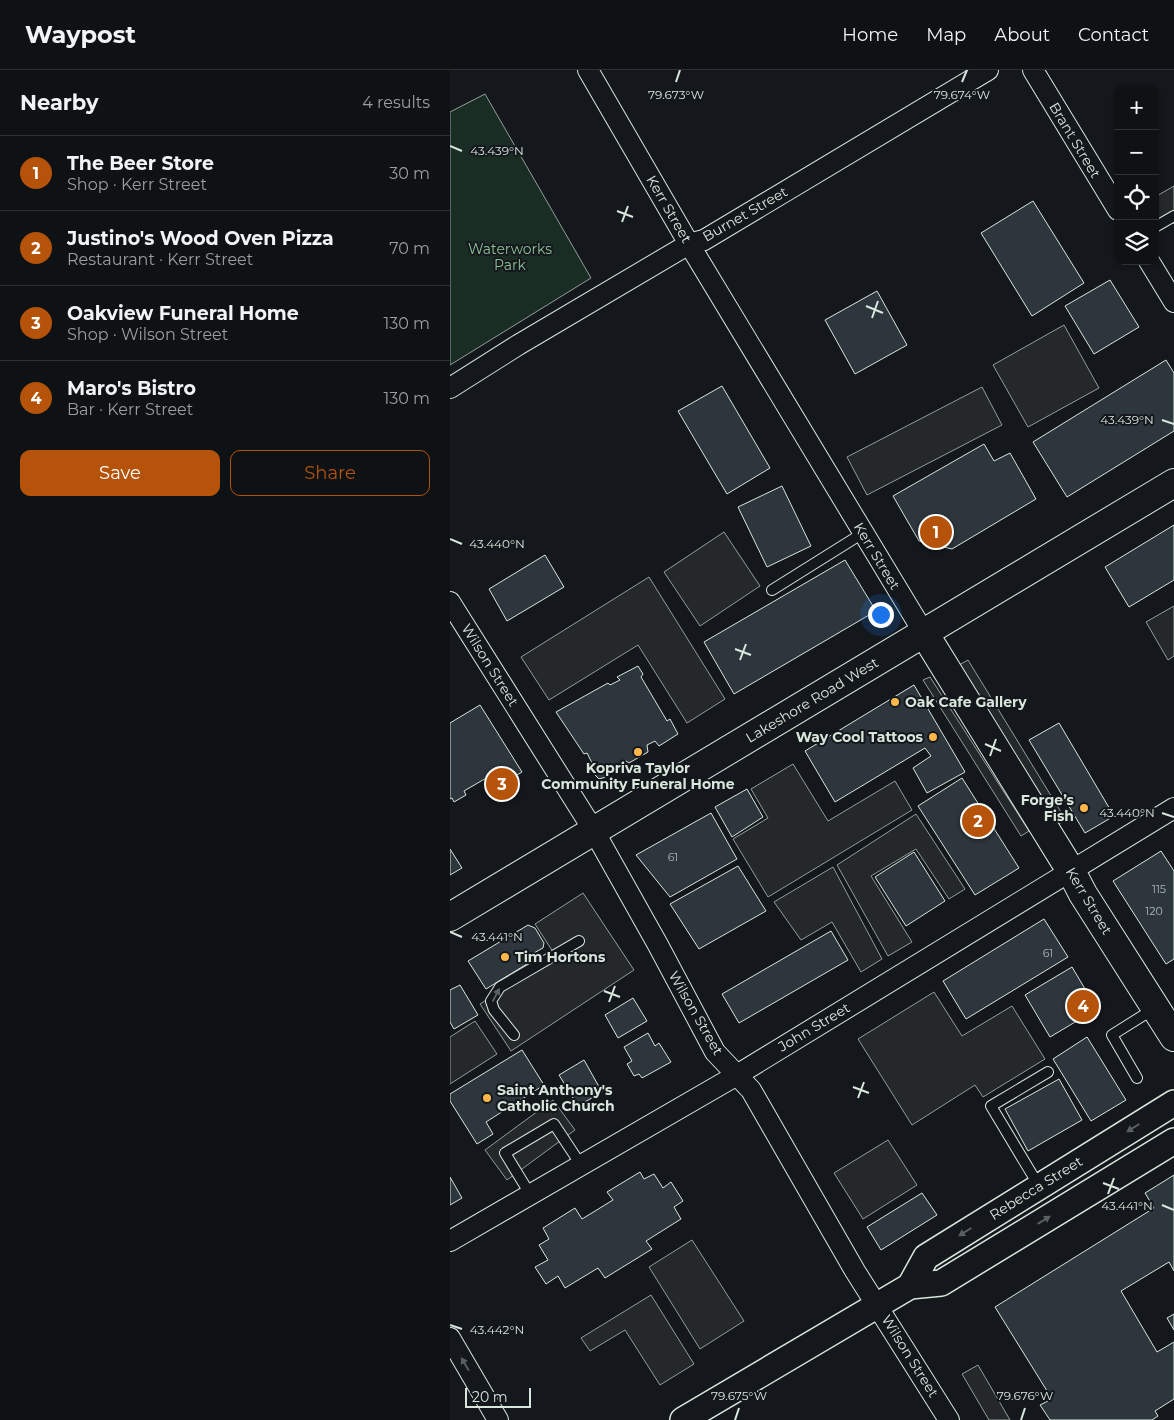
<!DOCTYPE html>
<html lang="en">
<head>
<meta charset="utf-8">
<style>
	:root { --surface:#0f1215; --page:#1d2022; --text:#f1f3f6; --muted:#9b9ea0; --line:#2f3234; --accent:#b45309 }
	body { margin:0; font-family:Montserrat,sans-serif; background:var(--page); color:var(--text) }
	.controls { position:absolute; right:15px; top:15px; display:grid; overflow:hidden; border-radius:10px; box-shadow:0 1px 4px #0004 }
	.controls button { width:45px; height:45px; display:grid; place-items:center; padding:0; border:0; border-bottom:1px solid var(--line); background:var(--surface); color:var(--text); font:25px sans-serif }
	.scale { position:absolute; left:15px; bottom:12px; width:66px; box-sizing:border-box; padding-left:5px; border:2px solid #d8e6dc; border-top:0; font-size:14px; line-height:18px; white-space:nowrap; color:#d8e6dc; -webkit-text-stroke:4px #14181c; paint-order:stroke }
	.you { position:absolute; left:430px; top:544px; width:18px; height:18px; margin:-12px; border:4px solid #fff; border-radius:50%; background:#1a73e8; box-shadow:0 0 0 8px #1a73e833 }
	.badge { display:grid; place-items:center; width:32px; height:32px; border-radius:50%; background:var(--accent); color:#fff; font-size:16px; font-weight:700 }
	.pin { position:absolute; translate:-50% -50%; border:2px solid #fff; box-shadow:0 1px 5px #0006 }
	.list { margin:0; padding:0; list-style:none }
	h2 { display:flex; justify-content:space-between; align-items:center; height:65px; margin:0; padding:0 20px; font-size:21px }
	h2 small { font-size:16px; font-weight:400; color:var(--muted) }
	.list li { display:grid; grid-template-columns:32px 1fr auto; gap:15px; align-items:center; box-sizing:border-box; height:75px; padding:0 20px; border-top:1px solid var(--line) }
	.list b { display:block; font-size:19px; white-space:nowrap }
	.list p { margin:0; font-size:16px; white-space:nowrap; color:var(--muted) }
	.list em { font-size:16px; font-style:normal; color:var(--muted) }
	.actions { display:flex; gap:10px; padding:15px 20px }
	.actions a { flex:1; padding:11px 0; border:1px solid var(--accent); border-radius:10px; text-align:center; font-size:18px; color:var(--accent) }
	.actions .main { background:var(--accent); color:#fff }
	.icon { flex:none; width:28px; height:28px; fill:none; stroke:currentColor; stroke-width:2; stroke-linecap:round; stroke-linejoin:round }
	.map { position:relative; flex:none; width:724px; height:1350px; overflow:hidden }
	header { display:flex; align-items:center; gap:30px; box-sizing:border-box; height:70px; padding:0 25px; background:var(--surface); border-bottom:1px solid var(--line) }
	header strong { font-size:24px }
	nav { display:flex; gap:28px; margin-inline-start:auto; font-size:18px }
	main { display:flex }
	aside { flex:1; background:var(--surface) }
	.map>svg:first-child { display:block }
</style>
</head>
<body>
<header>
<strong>Waypost</strong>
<nav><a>Home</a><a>Map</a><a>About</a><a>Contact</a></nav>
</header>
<main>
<aside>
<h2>Nearby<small>4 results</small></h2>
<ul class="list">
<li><span class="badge">1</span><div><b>The Beer Store</b><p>Shop · Kerr Street</p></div><em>30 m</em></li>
<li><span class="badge">2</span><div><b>Justino's Wood Oven Pizza</b><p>Restaurant · Kerr Street</p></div><em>70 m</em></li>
<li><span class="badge">3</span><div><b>Oakview Funeral Home</b><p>Shop · Wilson Street</p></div><em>130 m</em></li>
<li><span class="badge">4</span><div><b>Maro's Bistro</b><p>Bar · Kerr Street</p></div><em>130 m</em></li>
</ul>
<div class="actions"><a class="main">Save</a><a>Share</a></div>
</aside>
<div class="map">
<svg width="724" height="1350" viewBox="0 0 724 1350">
	<rect width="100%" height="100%" fill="#14181c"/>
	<!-- green -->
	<path fill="#1a2d24" stroke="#939e99" d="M 35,24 L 141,208 L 0,295 L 0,42 Z"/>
	<!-- parking -->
	<path fill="#24282b" stroke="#939e99" d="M 724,116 L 724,154 L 721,150 L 705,159 L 705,127 Z
		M 614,255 L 649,318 L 578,357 L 543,295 Z
		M 532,317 L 552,355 L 417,425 L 397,387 Z
		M 274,462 L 310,516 L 250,556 L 214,502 Z
		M 199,507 L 275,629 L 237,653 L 188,575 L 99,630 L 71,587 Z
		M 724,536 L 724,586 L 718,590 L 696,552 Z
		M 518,590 L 614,747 L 609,755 L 509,595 Z
		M 480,607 L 579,761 L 571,766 L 473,610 Z
		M 343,694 L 378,751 L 445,711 L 462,740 L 318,827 L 283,769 L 318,748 L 301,719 Z
		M 466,744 L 515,819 L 499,829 L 466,779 L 421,806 L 462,872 L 438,886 L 387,795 Z
		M 383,797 L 432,889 L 411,902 L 382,852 L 351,870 L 324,832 Z
		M 133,823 L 184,900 L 61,981 L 30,934 L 105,885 L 85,854 Z
		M 484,922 L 512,966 L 562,936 L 595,989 L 533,1027 L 525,1015 L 462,1055 L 408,969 Z
		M 25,951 L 47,984 L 0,1014 L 0,967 Z
		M 103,1030 L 125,1060 L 57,1110 L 35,1080 Z
		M 438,1070 L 467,1115 L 413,1149 L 384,1103 Z
		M 242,1170 L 294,1251 L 250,1279 L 199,1197 Z
		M 201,1225 L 244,1294 L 210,1315 L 175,1260 L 140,1281 L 131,1268 Z
		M 528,1295 L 560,1350 L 539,1350 L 512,1304 Z"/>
	<!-- building -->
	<path fill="#2c363c" stroke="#d8e6dc" d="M 583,131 L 634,213 L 582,246 L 531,163 Z
		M 660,210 L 689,257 L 644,284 L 615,236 Z
		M 427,221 L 457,275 L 405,304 L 375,250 Z
		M 716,290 L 724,303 L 724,361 L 617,427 L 583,372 Z
		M 272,316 L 320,398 L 277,424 L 228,341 Z
		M 534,374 L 544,391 L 560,383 L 586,429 L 502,479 L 469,471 L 443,426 Z
		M 332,416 L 361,476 L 317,497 L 288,437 Z
		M 724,455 L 724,510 L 679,537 L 655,497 Z
		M 95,485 L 114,517 L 57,551 L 39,519 Z
		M 395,490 L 426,541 L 284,624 L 254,572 Z
		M 188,596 L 193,604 L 191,607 L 217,651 L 220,649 L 228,664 L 209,676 L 205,671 L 197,675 L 198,682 L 179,693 L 176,691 L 155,703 L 156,707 L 149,709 L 145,705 L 145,699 L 137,683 L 134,684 L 106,642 L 158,613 L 160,615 L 170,610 L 167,607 Z
		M 464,615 L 515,702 L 477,723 L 463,698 L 481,686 L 475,678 L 385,732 L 355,681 Z
		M 30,635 L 72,702 L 44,719 L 38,707 L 14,721 L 16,725 L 4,732 L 2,728 L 0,729 L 0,653 Z
		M 609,653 L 664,746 L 635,763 L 579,670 Z
		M 512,708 L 569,798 L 525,825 L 468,736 Z
		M 297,719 L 313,747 L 282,767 L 265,737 Z
		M 261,743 L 287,789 L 220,827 L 186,785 Z
		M 0,779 L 12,798 L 0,805 Z
		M 711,781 L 724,801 L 724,889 L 716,894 L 663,811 Z
		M 464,782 L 495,831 L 456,856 L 425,807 Z
		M 288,796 L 316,841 L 249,879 L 220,834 Z
		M 594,849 L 618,887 L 516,949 L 493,911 Z
		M 78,855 L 85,858 L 94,873 L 93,878 L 82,884 L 85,889 L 36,919 L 18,891 Z
		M 381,861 L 398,890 L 289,953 L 272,924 Z
		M 622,897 L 647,939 L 600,967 L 575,925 Z
		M 10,915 L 28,945 L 4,959 L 0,952 L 0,920 Z
		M 183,928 L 197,951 L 168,968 L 155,945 Z
		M 198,963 L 205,976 L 209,973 L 221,992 L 192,1008 L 189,1004 L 184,1006 L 177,994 L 182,991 L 174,977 Z
		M 637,967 L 676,1030 L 641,1051 L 603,989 Z
		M 72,980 L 94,1015 L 36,1052 L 43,1064 L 27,1074 L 0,1031 L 0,1024 Z
		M 134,990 L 152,1022 L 128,1036 L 109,1005 Z
		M 609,1009 L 632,1050 L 578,1081 L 555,1039 Z
		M 190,1102 L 194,1109 L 204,1104 L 213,1118 L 221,1112 L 233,1131 L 224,1137 L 231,1149 L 196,1171 L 202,1179 L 155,1208 L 148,1198 L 115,1218 L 108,1206 L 96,1214 L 85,1197 L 98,1190 L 89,1175 L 99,1169 L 93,1158 L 125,1138 L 132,1149 L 163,1130 L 157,1122 Z
		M 724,1105 L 724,1201 L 719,1192 L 671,1221 L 707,1282 L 724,1272 L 724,1329 L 705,1341 L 708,1346 L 702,1350 L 600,1350 L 590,1335 L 602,1329 L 545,1237 L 704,1138 L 695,1123 Z
		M 0,1107 L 12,1128 L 0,1135 Z
		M 472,1123 L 487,1145 L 431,1180 L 417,1157 Z
		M 724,1244 L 724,1260 L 717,1248 Z"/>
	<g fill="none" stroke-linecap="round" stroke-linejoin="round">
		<!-- service casing -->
		<g stroke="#d8e6dc" stroke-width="12">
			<path id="service" d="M 705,157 L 724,146
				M 322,520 L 413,463
				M 64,965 L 44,940 L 41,931 L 50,917 L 129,871
				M 687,1008 L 662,965 L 705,938
				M 589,1116 L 541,1036 L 598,1002
				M 80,1124 L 55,1083 L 104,1054 L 131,1095"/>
		</g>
		<!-- minor casing -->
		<g stroke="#d8e6dc" stroke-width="22">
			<path id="minor" d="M 138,0 L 239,174 L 474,563
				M 583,0 L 668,140
				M 699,191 L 724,232
				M 0,318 L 68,275 L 239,174 L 254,170 L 538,0
				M 0,532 L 144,761 L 208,875 L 265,982 L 301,1020 L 405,1201 L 499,1350
				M 0,1171 L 287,1005 L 724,738
				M 0,1268 L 48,1350"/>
		</g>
		<!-- tertiary casing -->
		<g stroke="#d8e6dc" stroke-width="28">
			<path id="tertiary" d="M 460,1216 L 476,1187 L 724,1033
				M 233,1350 L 460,1216 L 491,1213 L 724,1071"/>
		</g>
		<!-- secondary casing -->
		<g stroke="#d8e6dc" stroke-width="30">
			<path id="secondary" d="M 474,563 L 621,801 L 633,824 L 724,967"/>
		</g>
		<!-- primary casing -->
		<g stroke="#d8e6dc" stroke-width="30">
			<path id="primary" d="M 0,847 L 724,413"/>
		</g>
		<!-- service -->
		<use href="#service" stroke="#14181c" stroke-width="10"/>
		<!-- minor -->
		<use href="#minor" stroke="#14181c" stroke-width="20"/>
		<!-- tertiary -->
		<use href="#tertiary" stroke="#14181c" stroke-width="25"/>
		<!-- secondary -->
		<use href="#secondary" stroke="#14181c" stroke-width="28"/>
		<!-- primary -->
		<use href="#primary" stroke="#14181c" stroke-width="28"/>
	</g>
	<!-- one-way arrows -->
	<defs><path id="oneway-solid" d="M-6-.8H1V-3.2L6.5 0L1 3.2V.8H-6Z" transform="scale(1.25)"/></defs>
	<g fill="#59605f">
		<use href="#oneway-solid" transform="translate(46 925) rotate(-62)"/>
		<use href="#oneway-solid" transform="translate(683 1058) rotate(148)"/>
		<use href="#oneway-solid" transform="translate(594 1150) rotate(-31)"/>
		<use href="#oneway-solid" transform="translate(515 1162) rotate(148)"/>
		<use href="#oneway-solid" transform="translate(15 1294) rotate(-121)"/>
	</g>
	<!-- ticks -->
	<path fill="none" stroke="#d8e6dc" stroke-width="2" d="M 226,12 L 230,0M 512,12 L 517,0M 0,76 L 12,81M 167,141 L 183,147M 172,152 L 178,136M 416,236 L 433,243M 422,248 L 428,231M 712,350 L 724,354M 0,469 L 12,474M 285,579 L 301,585M 290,590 L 296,574M 535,674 L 551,681M 540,686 L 546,669M 712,743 L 724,747M 0,862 L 12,867M 154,921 L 170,927M 159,932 L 165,916M 403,1017 L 419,1023M 408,1028 L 414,1012M 653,1113 L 669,1119M 658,1124 L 664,1108M 712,1135 L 724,1140M 0,1255 L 12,1259M 285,1350 L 289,1338M 571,1350 L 575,1338"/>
	<!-- markers -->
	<g fill="#ffb74d" stroke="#14181c" stroke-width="2">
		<circle cx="445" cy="632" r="5"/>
		<circle cx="483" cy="667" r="5"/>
		<circle cx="188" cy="682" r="5"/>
		<circle cx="634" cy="738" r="5"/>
		<circle cx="55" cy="887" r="5"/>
		<circle cx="37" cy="1028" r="5"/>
	</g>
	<g text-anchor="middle" stroke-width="4" stroke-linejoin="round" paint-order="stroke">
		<!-- number labels -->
		<g font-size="11" fill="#adbab4">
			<text x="223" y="791">61</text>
			<text x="709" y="823">115</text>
			<text x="704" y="845">120</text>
			<text x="598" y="887">61</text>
		</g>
		<!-- street labels -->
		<g font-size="14" fill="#d8e6dc" stroke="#14181c">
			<text transform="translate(625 70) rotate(59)" y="5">Brant Street</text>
			<text transform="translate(219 139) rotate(60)" y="5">Kerr Street</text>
			<text transform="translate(295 144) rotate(-30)" y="5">Burnet Street</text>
			<text transform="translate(427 486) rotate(59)" y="5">Kerr Street</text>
			<text transform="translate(40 595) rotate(58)" y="5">Wilson Street</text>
			<text transform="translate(362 630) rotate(-31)" y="5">Lakeshore Road West</text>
			<text transform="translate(639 831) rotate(59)" y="5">Kerr Street</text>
			<text transform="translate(246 943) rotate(60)" y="5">Wilson Street</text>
			<text transform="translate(364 957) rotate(-31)" y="5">John Street</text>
			<text transform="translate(586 1118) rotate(-32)" y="5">Rebecca Street</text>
			<text transform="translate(460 1286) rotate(58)" y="5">Wilson Street</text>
		</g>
		<!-- park labels -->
		<g font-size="14" fill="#8ac095" stroke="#14181c">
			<text x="60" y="184">Waterworks<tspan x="60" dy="16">Park</tspan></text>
		</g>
		<!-- poi labels -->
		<g font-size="14" font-weight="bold" fill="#d8e6dc" stroke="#14181c" text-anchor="start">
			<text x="455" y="637">Oak Cafe Gallery</text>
			<text x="473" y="672" text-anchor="end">Way Cool Tattoos</text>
			<text x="188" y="703" text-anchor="middle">Kopriva Taylor<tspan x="188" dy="16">Community Funeral Home</tspan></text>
			<text x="624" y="735" text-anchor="end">Forge’s<tspan x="624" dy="16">Fish</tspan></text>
			<text x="65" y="892">Tim Hortons</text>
			<text x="47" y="1025">Saint Anthony's<tspan x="47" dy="16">Catholic Church</tspan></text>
		</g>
	</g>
	<g font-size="12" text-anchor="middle" fill="#d8e6dc" stroke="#14181c" stroke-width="4" stroke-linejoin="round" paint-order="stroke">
		<text x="226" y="29">79.673°W</text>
		<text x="512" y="29">79.674°W</text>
		<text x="47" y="85">43.439°N</text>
		<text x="677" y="354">43.439°N</text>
		<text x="47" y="478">43.440°N</text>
		<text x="677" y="747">43.440°N</text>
		<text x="47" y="871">43.441°N</text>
		<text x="677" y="1140">43.441°N</text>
		<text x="47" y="1264">43.442°N</text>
		<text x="289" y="1330">79.675°W</text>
		<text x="575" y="1330">79.676°W</text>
	</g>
</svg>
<div class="controls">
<button>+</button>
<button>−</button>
<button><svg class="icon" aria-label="locate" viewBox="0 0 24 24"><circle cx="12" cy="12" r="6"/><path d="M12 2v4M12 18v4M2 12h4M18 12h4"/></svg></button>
<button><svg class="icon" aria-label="layers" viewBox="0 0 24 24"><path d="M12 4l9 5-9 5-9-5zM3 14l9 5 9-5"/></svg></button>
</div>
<div class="scale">20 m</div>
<div class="you"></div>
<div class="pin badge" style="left:486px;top:462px">1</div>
<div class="pin badge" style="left:528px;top:751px">2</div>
<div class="pin badge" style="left:52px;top:714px">3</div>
<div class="pin badge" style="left:633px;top:936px">4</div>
</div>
</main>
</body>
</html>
